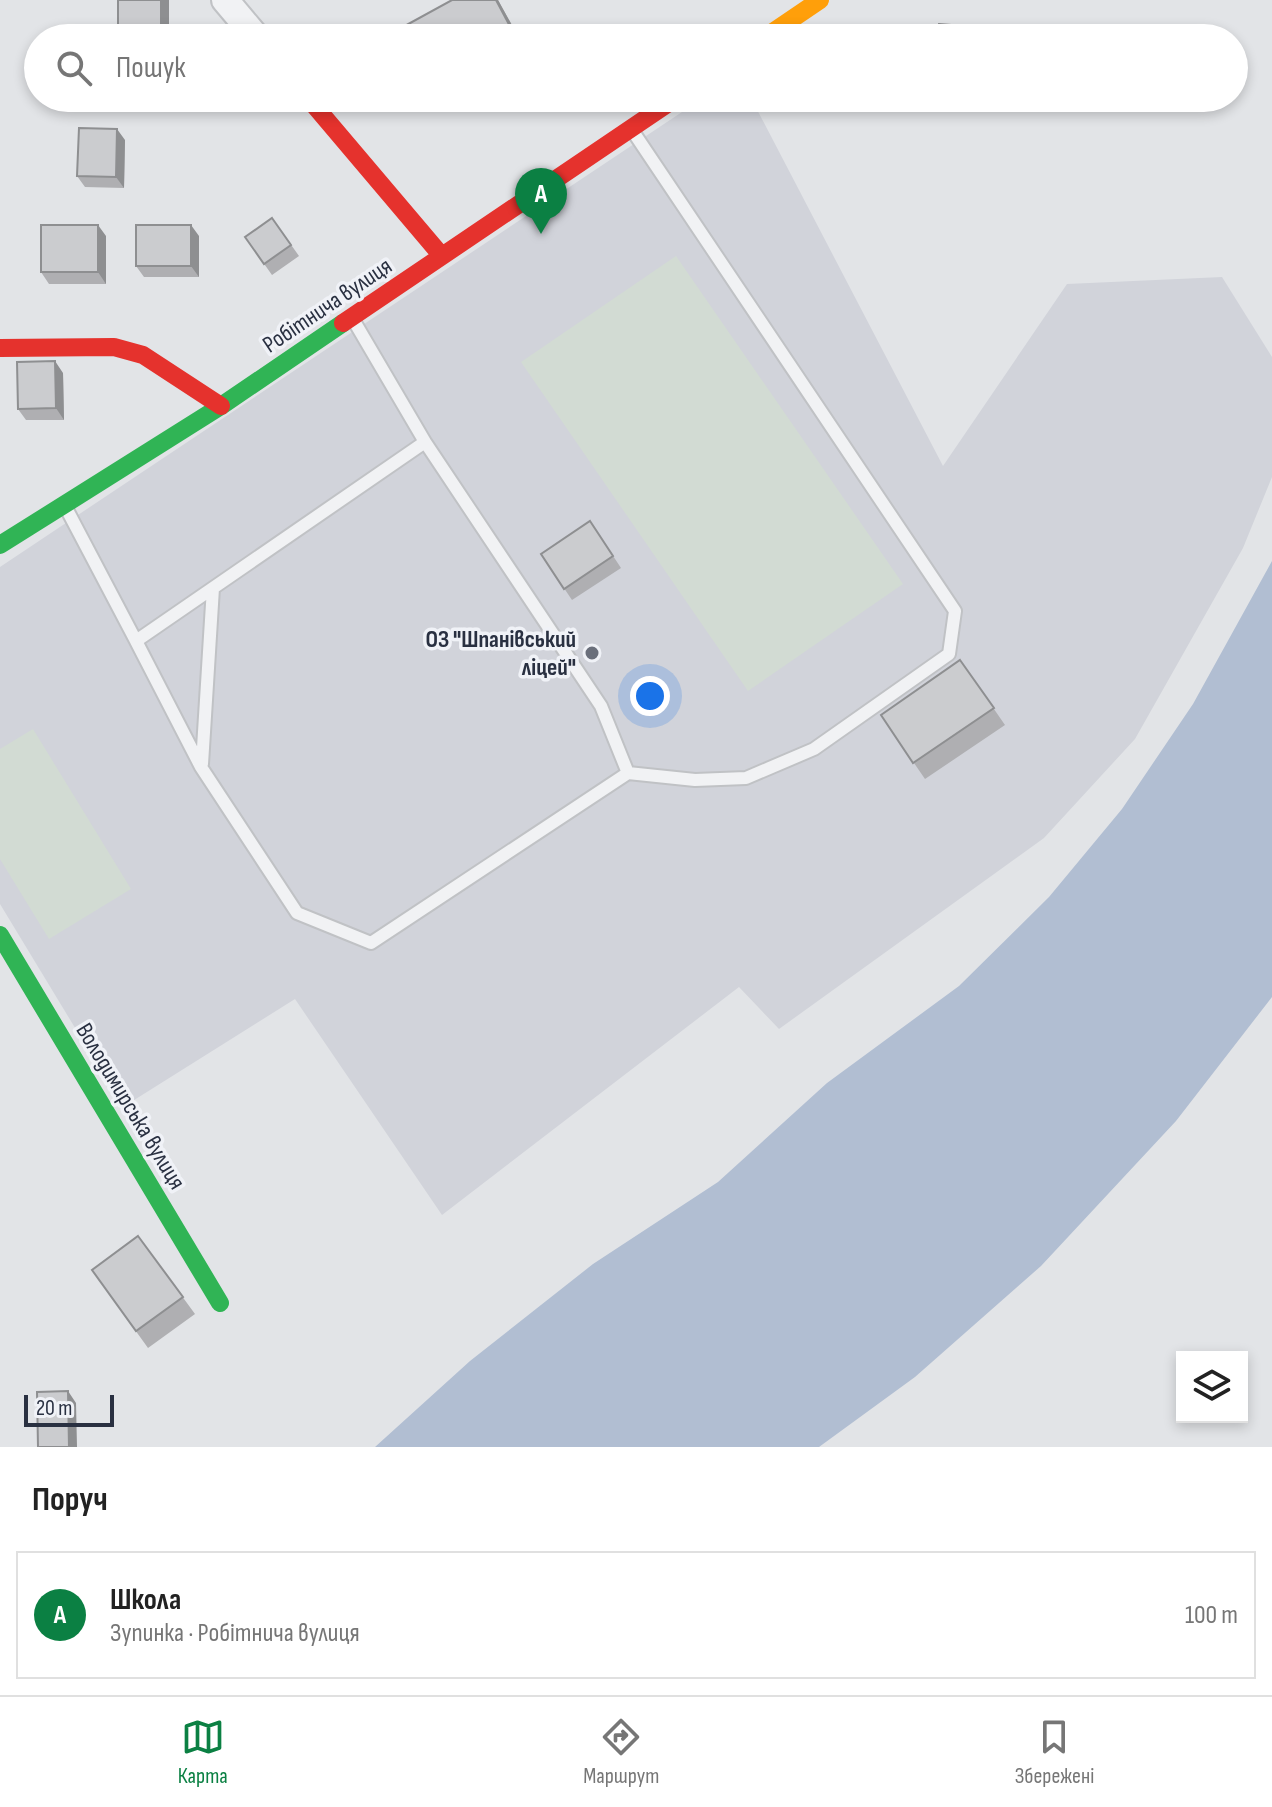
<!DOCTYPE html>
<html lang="uk">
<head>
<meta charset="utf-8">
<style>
	:root { --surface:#fff; --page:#f6f6f6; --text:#222; --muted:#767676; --line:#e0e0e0; --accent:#0b8043 }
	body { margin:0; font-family:"Sofia Sans Condensed",sans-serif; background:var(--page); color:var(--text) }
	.controls { position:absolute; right:24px; bottom:24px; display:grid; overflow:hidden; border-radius:0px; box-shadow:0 4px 12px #0003 }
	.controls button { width:72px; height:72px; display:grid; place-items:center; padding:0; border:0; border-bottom:2px solid var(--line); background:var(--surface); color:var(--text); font:40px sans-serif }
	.scale { position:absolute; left:24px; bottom:20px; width:90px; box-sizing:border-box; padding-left:8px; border:4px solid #293041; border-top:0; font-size:22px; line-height:28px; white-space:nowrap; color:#293041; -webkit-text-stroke:6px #f0f2f7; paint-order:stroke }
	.you { position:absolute; left:650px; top:696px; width:28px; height:28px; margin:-20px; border:6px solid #fff; border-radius:50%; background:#1a73e8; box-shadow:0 0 0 12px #1a73e833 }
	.badge { display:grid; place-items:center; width:52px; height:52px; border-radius:50%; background:var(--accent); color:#fff; font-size:26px; font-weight:700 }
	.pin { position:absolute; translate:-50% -66px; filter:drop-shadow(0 2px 4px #0008) }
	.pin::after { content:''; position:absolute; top:42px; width:28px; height:24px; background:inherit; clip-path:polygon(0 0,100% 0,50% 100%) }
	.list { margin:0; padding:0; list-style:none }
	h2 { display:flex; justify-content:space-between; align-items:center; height:104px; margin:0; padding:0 32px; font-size:34px }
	h2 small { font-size:26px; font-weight:400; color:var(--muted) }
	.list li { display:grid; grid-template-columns:52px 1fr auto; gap:24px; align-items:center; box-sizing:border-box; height:128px; margin:0 16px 16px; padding:0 16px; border:2px solid var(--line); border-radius:0px }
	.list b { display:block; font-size:30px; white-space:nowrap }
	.list p { margin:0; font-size:26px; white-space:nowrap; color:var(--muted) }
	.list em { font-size:26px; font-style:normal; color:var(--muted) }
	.icon { flex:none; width:44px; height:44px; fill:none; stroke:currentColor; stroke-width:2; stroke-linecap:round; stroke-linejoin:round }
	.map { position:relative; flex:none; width:1272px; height:1447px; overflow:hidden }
	.search { position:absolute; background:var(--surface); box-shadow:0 4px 12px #0003; left:24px; right:24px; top:24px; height:88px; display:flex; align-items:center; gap:20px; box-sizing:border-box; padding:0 28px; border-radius:44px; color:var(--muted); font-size:30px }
	.sheet { height:248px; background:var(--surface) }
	nav { display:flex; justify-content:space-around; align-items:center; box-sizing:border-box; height:112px; border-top:2px solid var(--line); background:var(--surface); font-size:22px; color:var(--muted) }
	nav a { display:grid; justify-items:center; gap:4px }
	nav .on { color:var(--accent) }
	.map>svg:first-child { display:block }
</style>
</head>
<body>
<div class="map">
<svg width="1272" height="1447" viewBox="0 0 1272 1447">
	<rect width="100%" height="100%" fill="#e2e4e7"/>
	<!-- built -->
	<path fill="#d1d3da" d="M 703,98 L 751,98 L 943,466 L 1067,284 L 1222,277 L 1272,357 L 1272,477 L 1243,548 L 1135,739 L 1044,838 L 779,1029 L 739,987 L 442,1215 L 295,999 L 123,1107 L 0,904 L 0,567 Z"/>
	<!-- green -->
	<path fill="#d2dbd3" d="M 676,256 L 903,584 L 748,691 L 521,362 Z
		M 33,729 L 131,889 L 49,939 L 0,859 L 0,749 Z"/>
	<!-- water -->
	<path fill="#b1bed2" d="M 1272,561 L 1272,997 L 1176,1121 L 1041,1266 L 915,1377 L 819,1447 L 375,1447 L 470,1361 L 593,1264 L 718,1182 L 827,1083 L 959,986 L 1049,897 L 1122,809 L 1193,704 Z"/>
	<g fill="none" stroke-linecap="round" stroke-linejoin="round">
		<!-- lane casing -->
		<g stroke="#c0c2c5" stroke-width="16">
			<path id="lane" d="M 65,506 L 136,641 L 425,442 L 354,321
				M 136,641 L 201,767 L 297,913 L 371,943 L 628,773 L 601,706 L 425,442
				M 202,764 L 213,588
				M 628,773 L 695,780 L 746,778 L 814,749 L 949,654 L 955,611 L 632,130"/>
		</g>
		<!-- street casing -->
		<g stroke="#c0c2c5" stroke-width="30">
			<path id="street" d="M 225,0 L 257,38"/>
		</g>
		<!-- lane -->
		<use href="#lane" stroke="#f1f2f4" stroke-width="12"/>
		<!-- street -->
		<use href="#street" stroke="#f1f2f4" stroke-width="26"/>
		<!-- fast -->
		<path stroke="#30b455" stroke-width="18" d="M 0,545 L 221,406 L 343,323
			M 0,935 L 220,1303"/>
		<!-- slow -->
		<path stroke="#ff9f0a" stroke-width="18" d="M 764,38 L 820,0"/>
		<!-- jam -->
		<path stroke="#e5322d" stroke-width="18" d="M 308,98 L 441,255
			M 343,323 L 676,98
			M 0,348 L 114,347 L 143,355 L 221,406"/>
	</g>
	<!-- wall -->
	<path fill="#afafb2" d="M 169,0 L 169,38 L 126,38 L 118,27 Z
		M 452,0 L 498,0 L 519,38 L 406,38 Z
		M 1008,98 L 1049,98 L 1048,107 L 1011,103 Z
		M 125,140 L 124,188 L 85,187 L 77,176 Z
		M 272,218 L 299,256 L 272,275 L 245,237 Z
		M 106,236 L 106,284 L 49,284 L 41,272 Z
		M 199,236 L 199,277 L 144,277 L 136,266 Z
		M 63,373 L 64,420 L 26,420 L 18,409 Z
		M 590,521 L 621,568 L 572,600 L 541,554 Z
		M 960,660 L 1005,725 L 925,779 L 881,715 Z
		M 138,1236 L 195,1314 L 148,1348 L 92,1270 Z"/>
	<!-- shaded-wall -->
	<path fill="#8e8f91" d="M 161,0 L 169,0 L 169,38 L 161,27 Z
		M 496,0 L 498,0 L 519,38 L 518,38 L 513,32 Z
		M 975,27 L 983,38 L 974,38 Z
		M 1041,98 L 1049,98 L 1048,107 Z
		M 117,129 L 125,140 L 124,188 L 116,177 Z
		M 98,225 L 106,236 L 106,284 L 98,272 Z
		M 191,225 L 199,236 L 199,277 L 191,266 Z
		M 55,361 L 63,373 L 64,420 L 56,408 Z
		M 68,1391 L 76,1403 L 77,1447 L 69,1447 Z"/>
	<!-- building -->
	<path fill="#cbcccf" stroke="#8e8f91" stroke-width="2" d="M 118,0 L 161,0 L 161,27 L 118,27 Z
		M 452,0 L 496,0 L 513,32 L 503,38 L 406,38 L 401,28 Z
		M 939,24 L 975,27 L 974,38 L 937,38 Z
		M 79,128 L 117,129 L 116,177 L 77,176 Z
		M 272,218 L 291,245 L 264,264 L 245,237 Z
		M 41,225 L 98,225 L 98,272 L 41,272 Z
		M 136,225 L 191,225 L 191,266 L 136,266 Z
		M 55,361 L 56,408 L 18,409 L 17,362 Z
		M 590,521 L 613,556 L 564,589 L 541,554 Z
		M 960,660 L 994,708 L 913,763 L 881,715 Z
		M 138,1236 L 183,1297 L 136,1331 L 92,1270 Z
		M 68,1391 L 69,1447 L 38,1447 L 37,1392 Z"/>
	<!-- markers -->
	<circle fill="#6a6f7b" stroke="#f0f2f7" stroke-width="3" cx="592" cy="653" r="8"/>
	<g text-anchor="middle" stroke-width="7" stroke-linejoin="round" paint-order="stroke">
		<!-- street labels -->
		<g font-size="24" fill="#293041" stroke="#f0f2f7">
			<text transform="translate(327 305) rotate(-34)" y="8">Робітнича вулиця</text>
			<text transform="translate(131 1106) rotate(59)" y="8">Володимирська вулиця</text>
		</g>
		<!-- poi labels -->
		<g font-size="24" font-weight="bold" fill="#293041" stroke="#f0f2f7" text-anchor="end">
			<text x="576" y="647">ОЗ "Шпанівський<tspan x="576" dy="28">ліцей"</tspan></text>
		</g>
	</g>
</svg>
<div class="controls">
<button><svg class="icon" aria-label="layers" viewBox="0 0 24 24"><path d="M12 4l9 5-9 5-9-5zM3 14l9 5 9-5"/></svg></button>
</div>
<div class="scale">20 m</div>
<div class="you"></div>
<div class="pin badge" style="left:541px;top:234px">A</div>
<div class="search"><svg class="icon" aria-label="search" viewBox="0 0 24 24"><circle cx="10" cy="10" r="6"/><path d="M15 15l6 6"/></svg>Пошук</div>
</div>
<section class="sheet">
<h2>Поруч<small></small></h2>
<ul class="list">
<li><span class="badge">A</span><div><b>Школа</b><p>Зупинка · Робітнича вулиця</p></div><em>100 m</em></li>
</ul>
</section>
<nav>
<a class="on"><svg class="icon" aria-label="map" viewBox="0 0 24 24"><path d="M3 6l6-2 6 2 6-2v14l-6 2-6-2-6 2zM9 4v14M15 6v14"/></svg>Карта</a>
<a><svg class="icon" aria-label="directions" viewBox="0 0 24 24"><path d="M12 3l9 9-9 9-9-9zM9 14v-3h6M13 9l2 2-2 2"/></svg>Маршрут</a>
<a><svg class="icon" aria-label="saved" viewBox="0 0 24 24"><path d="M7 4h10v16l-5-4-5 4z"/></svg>Збережені</a>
</nav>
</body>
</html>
